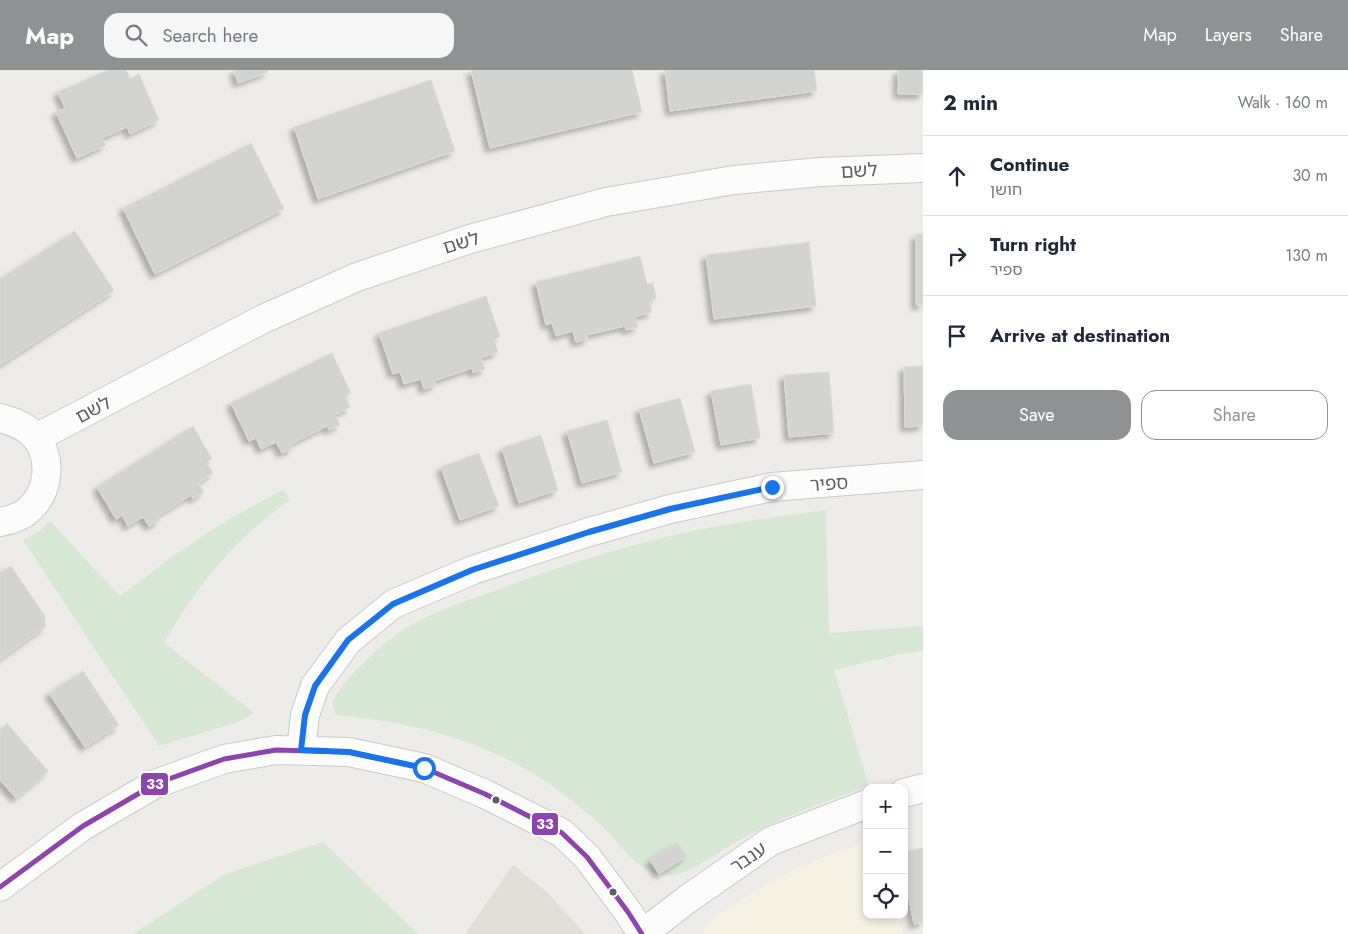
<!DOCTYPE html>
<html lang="en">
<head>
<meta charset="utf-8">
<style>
	:root { --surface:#fff; --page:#f6f6f7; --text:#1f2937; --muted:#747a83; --line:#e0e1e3; --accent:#8f9293 }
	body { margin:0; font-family:Jost,"Noto Sans Hebrew",sans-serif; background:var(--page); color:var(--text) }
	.controls { position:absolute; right:15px; bottom:15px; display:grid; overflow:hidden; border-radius:10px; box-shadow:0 2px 8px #0003 }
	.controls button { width:45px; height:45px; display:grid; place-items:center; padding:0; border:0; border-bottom:1px solid var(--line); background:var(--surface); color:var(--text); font:25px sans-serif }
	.stop { position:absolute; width:15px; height:15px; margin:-11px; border:4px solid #1a73e8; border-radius:50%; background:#fff }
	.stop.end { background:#1a73e8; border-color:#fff; box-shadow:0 1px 5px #0008 }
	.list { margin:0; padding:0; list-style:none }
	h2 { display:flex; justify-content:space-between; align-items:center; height:65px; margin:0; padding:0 20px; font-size:21px }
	h2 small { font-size:16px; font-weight:400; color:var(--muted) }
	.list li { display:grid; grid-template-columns:32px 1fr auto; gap:15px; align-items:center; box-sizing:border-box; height:80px; padding:0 20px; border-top:1px solid var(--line) }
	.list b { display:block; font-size:19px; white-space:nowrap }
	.list p { margin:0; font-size:16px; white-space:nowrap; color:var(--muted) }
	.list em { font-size:16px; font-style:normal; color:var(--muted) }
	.actions { display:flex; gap:10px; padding:15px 20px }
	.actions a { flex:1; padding:11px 0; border:1px solid var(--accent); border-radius:15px; text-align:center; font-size:18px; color:var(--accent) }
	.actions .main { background:var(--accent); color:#fff }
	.icon { flex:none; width:28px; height:28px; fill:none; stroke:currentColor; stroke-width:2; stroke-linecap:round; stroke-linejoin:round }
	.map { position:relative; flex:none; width:923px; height:864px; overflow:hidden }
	header { display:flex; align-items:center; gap:30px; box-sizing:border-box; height:70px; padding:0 25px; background:var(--accent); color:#fff }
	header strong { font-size:24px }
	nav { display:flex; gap:28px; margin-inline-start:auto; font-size:18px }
	.search { width:350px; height:45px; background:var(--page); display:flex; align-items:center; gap:12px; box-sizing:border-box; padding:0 18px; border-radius:15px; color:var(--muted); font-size:19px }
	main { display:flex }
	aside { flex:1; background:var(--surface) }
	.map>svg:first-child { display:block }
</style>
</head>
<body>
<header>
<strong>Map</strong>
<div class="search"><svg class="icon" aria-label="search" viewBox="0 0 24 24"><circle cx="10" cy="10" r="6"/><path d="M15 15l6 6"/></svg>Search here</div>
<nav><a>Map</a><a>Layers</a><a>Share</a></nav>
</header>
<main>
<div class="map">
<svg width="923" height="864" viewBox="0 0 923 864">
	<defs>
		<filter id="shadow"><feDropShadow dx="-4.5" dy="4.5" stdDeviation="2.5" flood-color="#0004"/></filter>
	</defs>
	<rect width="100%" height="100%" fill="#edece8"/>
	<!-- commercial -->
	<path fill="#f5f2e2" d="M 867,771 L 867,845 L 898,845 L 903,864 L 702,864 L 710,850 L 767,814 L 791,801 L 827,786 Z"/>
	<!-- education -->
	<path fill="#e0ded8" d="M 513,795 L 548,823 L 585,864 L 465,864 Z"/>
	<!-- green -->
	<path fill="#d6e8d4" d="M 284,419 L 290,430 C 237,467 195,517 164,573 L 254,643 L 238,652 L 159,676 L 23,470 L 38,462 L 50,451 L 120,526 L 169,489 L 219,455 Z
		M 826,440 L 829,563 L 923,556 L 923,581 L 905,583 L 834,600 L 869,716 C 827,731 786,746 747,766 C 727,776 693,802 674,805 C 665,806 656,805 648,800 C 631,791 618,772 605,759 C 591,745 574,732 558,720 C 489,671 419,653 336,645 L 332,631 C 351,601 378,576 408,557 C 438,539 472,529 505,517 C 555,498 606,482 658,469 C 713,455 770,448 826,440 Z
		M 323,772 L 418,864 L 133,864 L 225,804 Z"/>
	<!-- building -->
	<path fill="#d3d3d1" stroke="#dcdbd7" filter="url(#shadow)" d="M 108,0 L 126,0 L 130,9 L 139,4 L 159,50 L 130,64 L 127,57 L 102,68 L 106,75 L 77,88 L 56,42 L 65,38 L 58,22 Z
		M 234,0 L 268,0 L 268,2 L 238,13 Z
		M 471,0 L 632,0 L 642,42 L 490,78 Z
		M 665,0 L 814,0 L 817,21 L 670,41 Z
		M 898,0 L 923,0 L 923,24 L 898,24 Z
		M 431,10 L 455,81 L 318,129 L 294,57 Z
		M 251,73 L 284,139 L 155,204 L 123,138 Z
		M 75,161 L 114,221 L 0,295 L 0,209 Z
		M 916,164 L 923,164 L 923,235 L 916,235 Z
		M 809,172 L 816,236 L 714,249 L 706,185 Z
		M 640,186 L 647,214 L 653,213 L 656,228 L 649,230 L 652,242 L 635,247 L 638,257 L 626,260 L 625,256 L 587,265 L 588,269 L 576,272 L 573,261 L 556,266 L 552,253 L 546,255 L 536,212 Z
		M 486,226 L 500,267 L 494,269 L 498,282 L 481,288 L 485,299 L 473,303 L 472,298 L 434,311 L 436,315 L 424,319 L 421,309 L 404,314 L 400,302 L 393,304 L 379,263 Z
		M 332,283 L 351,323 L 345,326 L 350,337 L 335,345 L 340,355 L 329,360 L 327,356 L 291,374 L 293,378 L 282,383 L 276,372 L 261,379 L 256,368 L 249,371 L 231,333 Z
		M 923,296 L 923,356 L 905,357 L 904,297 Z
		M 829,302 L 834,363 L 789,367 L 784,305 Z
		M 751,314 L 760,368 L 721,375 L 711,321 Z
		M 680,328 L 695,382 L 654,393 L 639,339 Z
		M 607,350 L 622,402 L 582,413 L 567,361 Z
		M 193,356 L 212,389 L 206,393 L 213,403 L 198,413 L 204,422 L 193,429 L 191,425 L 158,446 L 160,450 L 149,456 L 143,447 L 128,456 L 122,445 L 116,449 L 97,417 Z
		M 541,365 L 558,420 L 519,433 L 502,378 Z
		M 479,383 L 499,436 L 460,450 L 441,397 Z
		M 11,496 L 45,546 L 45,557 L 0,589 L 0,503 Z
		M 83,601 L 119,655 L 85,677 L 49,623 Z
		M 7,653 L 48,701 L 16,728 L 0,710 L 0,659 Z
		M 677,772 L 687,786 L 659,804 L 650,790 Z
		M 923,778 L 923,852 L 914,854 L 904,804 L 904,782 Z"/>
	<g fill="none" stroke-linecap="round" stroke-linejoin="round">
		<!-- minor casing -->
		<g stroke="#c9caca" stroke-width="30">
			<path id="minor" d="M 0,348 C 10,351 19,353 28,360 C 58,383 50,435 15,448 C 10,450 5,451 0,452
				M 36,368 L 263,249 L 357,207 L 470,169 L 606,132 L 734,110 L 820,102 L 923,98
				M 301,680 L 305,645 L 315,616 L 348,571 L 393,534 L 473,500 L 589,462 L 670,439 L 772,417 L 923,405
				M 904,723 L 923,718
				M 0,817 L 83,756 L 155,714 L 224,689 L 276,680 L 349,682 L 424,698 L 485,724 L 562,763 L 587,787 L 628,842 L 642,864
				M 642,864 L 689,828 L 771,771 L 867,734"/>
		</g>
		<!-- minor -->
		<use href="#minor" stroke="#fcfcfc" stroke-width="28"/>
		<!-- bus-1 casing -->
		<g stroke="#fff" stroke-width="9">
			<path id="bus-1" d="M 0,817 L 83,756 L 155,714 L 224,689 L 276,680 L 349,682 L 424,698 L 485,724 L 562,763 L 587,787 L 628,842 L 642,864"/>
		</g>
		<!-- bus-1 -->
		<use href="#bus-1" stroke="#8e44ad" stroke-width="5"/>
	</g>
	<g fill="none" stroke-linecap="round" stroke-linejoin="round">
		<!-- route -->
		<path stroke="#1a73e8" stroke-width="6" d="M 424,698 L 349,682 L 301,680 L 305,645 L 315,616 L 348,570 L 393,534 L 472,500 L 589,462 L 670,439 L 772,417"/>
	</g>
	<!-- markers -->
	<g fill="#5d6165" stroke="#fff" stroke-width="2">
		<circle cx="496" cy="730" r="4.5"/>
		<circle cx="613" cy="822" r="4.5"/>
	</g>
	<g text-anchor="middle" stroke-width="4.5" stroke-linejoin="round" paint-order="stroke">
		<!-- street labels -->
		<g font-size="19" fill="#5d6165" stroke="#fff">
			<text transform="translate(859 100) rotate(-3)" y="7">לשם</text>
			<text transform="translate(461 172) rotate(-17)" y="7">לשם</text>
			<text transform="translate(93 339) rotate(-28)" y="7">לשם</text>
			<text transform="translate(829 413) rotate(-4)" y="7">ספיר</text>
			<text transform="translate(748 787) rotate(-35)" y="7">ענבר</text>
		</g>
	</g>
	<g stroke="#fff" stroke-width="2">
		<rect x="140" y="702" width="29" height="24" rx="5" fill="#8e44ad"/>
		<rect x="531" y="742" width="28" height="24" rx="5" fill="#8e44ad"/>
	</g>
	<g font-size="14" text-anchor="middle" font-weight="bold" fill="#fff">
		<text x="155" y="719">33</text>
		<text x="545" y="759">33</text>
	</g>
</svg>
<div class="controls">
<button>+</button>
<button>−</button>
<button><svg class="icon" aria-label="locate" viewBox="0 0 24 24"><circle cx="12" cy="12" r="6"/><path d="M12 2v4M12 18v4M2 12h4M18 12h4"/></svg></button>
</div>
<div class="stop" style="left:424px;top:698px"></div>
<div class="stop end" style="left:772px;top:417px"></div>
</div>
<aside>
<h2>2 min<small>Walk · 160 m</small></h2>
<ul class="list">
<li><svg class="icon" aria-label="ahead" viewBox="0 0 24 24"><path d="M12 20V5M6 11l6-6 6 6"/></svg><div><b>Continue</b><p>חושן</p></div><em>30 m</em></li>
<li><svg class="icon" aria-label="right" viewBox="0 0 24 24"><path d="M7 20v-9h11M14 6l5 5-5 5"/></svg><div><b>Turn right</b><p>ספיר</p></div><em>130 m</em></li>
<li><svg class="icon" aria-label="arrive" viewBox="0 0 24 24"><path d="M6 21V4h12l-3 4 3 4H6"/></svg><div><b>Arrive at destination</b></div></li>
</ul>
<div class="actions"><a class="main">Save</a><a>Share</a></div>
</aside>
</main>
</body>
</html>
